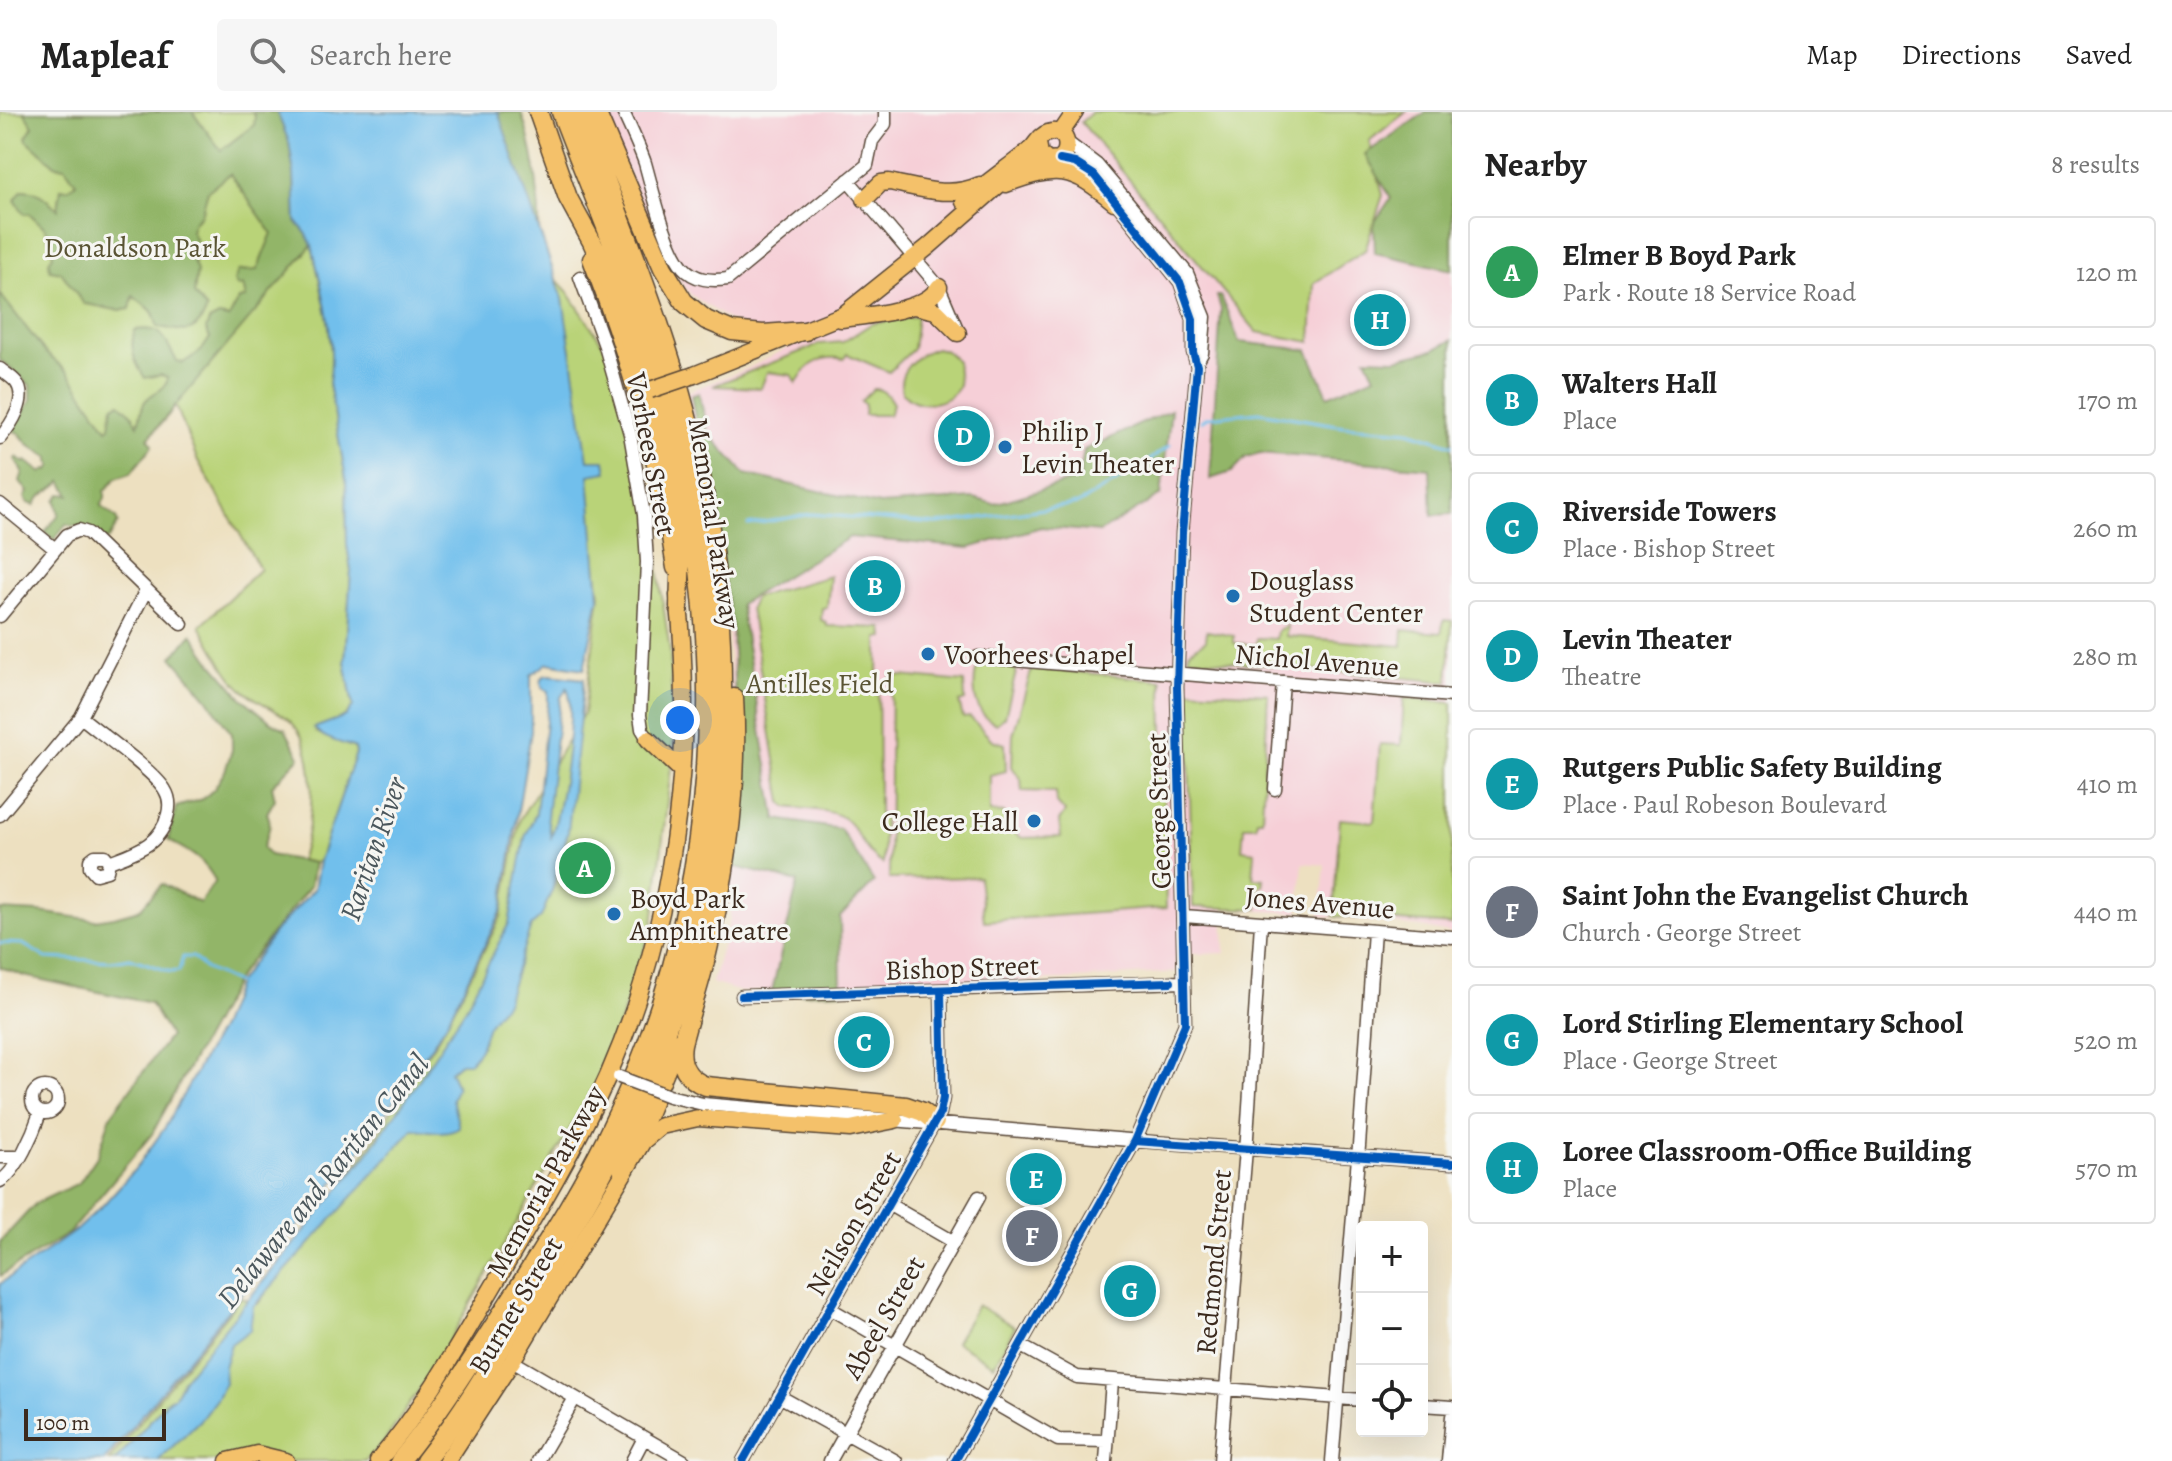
<!DOCTYPE html>
<html lang="en">
<head>
<meta charset="utf-8">
<style>
	:root { --surface:#fff; --page:#f6f6f6; --text:#222; --muted:#767676; --line:#e0e0e0; --accent:#1f6fb2 }
	body { margin:0; font-family:Alegreya,serif; background:var(--page); color:var(--text) }
	.controls { position:absolute; right:24px; bottom:24px; display:grid; overflow:hidden; border-radius:8px; box-shadow:0 8px 32px #0002 }
	.controls button { width:72px; height:72px; display:grid; place-items:center; padding:0; border:0; border-bottom:2px solid var(--line); background:var(--surface); color:var(--text); font:40px sans-serif }
	.scale { position:absolute; left:24px; bottom:20px; width:142px; box-sizing:border-box; padding-left:8px; border:4px solid #3b2a1e; border-top:0; font-size:22px; line-height:28px; white-space:nowrap; color:#3b2a1e; -webkit-text-stroke:6px #f6f6f2; paint-order:stroke }
	.you { position:absolute; left:680px; top:608px; width:28px; height:28px; margin:-20px; border:6px solid #fff; border-radius:50%; background:#1a73e8; box-shadow:0 0 0 12px #1a73e833 }
	.badge { display:grid; place-items:center; width:52px; height:52px; border-radius:50%; background:var(--accent); color:#fff; font-size:26px; font-weight:700 }
	.pin { position:absolute; translate:-50% -50%; border:4px solid #fff; box-shadow:0 2px 8px #0006 }
	.list { margin:0; padding:0; list-style:none }
	h2 { display:flex; justify-content:space-between; align-items:center; height:104px; margin:0; padding:0 32px; font-size:34px }
	h2 small { font-size:26px; font-weight:400; color:var(--muted) }
	.list li { display:grid; grid-template-columns:52px 1fr auto; gap:24px; align-items:center; box-sizing:border-box; height:112px; margin:0 16px 16px; padding:0 16px; border:2px solid var(--line); border-radius:8px }
	.list b { display:block; font-size:30px; white-space:nowrap }
	.list p { margin:0; font-size:26px; white-space:nowrap; color:var(--muted) }
	.list em { font-size:26px; font-style:normal; color:var(--muted) }
	.icon { flex:none; width:44px; height:44px; fill:none; stroke:currentColor; stroke-width:2; stroke-linecap:round; stroke-linejoin:round }
	.map { position:relative; flex:none; width:1452px; height:1349px; overflow:hidden }
	header { display:flex; align-items:center; gap:48px; box-sizing:border-box; height:112px; padding:0 40px; background:var(--surface); border-bottom:2px solid var(--line) }
	header strong { font-size:38px }
	nav { display:flex; gap:44px; margin-inline-start:auto; font-size:28px }
	.search { width:560px; height:72px; background:var(--page); display:flex; align-items:center; gap:20px; box-sizing:border-box; padding:0 28px; border-radius:8px; color:var(--muted); font-size:30px }
	main { display:flex }
	aside { flex:1; background:var(--surface) }
	.map>svg:first-child { display:block }
</style>
</head>
<body>
<header>
<strong>Mapleaf</strong>
<div class="search"><svg class="icon" aria-label="search" viewBox="0 0 24 24"><circle cx="10" cy="10" r="6"/><path d="M15 15l6 6"/></svg>Search here</div>
<nav><a>Map</a><a>Directions</a><a>Saved</a></nav>
</header>
<main>
<div class="map">
<svg width="1452" height="1349" viewBox="0 0 1452 1349">
	<rect width="100%" height="100%" fill="#f6f6f2"/>
	<filter id="ink" filterUnits="userSpaceOnUse"><feTurbulence type="fractalNoise" baseFrequency=".0125" numOctaves="2"/><feDisplacementMap in="SourceGraphic" scale="16" xChannelSelector="R" yChannelSelector="G"/><feConvolveMatrix kernelMatrix="1 2 1 2 8 2 1 2 1" color-interpolation-filters="sRGB"/></filter>
	<filter id="wash" filterUnits="userSpaceOnUse"><feTurbulence type="fractalNoise" baseFrequency=".006" numOctaves="4" result="noise"/><feDisplacementMap in="SourceGraphic" scale="32" xChannelSelector="R" yChannelSelector="G"/><feGaussianBlur stdDeviation="1.8" result="paint"/><feColorMatrix in="noise" values="0 0 0 0 0 0 0 0 0 0 0 0 0 0 0 0 0 1.4 0 .05"/><feComposite in="paint" operator="in"/></filter>
	<g filter="url(#wash)">
		<rect width="100%" height="100%" fill="#ede0c0"/>
		<!-- built -->
		<path fill="#f6cfd7" d="M 601,0 L 1452,0 L 1452,822 L 1421,815 L 1320,804 L 1325,753 L 1303,751 L 1298,801 L 1223,797 L 1225,841 L 1176,843 L 1175,860 L 1062,868 L 741,880 L 712,871 L 730,807 L 730,755 L 736,688 L 728,515 L 687,280 L 749,256 L 811,224 L 752,220 L 727,207 L 690,182 L 670,156 Z"/>
		<!-- green -->
		<path fill="#b9d378" stroke="#7a7e4b" stroke-width="2" d="M 0,0 L 277,0 L 297,97 L 296,109 L 312,133 L 329,212 L 332,255 L 329,271 L 346,367 L 347,433 L 351,458 L 345,549 L 353,594 L 346,603 L 316,620 L 355,636 L 356,641 L 319,749 L 314,751 L 300,748 C 314,712 321,635 288,607 C 272,595 250,587 237,572 C 222,556 212,532 200,514 L 260,457 L 197,347 L 176,294 L 91,394 L 88,327 L 0,240 Z
			M 1092,0 L 1406,0 L 1369,29 L 1383,83 L 1365,138 L 1314,171 L 1311,230 L 1257,220 L 1081,10 Z
			M 556,167 L 568,180 L 615,250 L 643,355 L 670,539 L 673,638 L 653,812 L 605,955 L 435,1254 L 384,1330 L 365,1349 L 108,1349 L 241,1185 L 258,1192 L 377,1023 L 409,969 L 441,922 L 501,805 L 520,707 L 584,601 L 600,483 Z
			M 917,204 L 913,237 L 889,260 L 847,242 L 844,247 C 821,242 808,252 796,271 L 792,263 L 767,260 L 761,276 L 713,274 L 820,232 L 843,230 L 871,212 Z
			M 936,236 L 946,239 L 957,249 L 959,273 C 948,294 918,298 902,280 C 896,259 917,242 936,236 Z
			M 873,277 C 882,276 889,284 893,292 L 889,303 L 864,303 L 865,293 L 861,289 Z
			M 830,464 L 827,495 L 822,496 L 821,508 L 826,510 L 827,514 L 883,516 L 884,525 L 878,526 L 879,703 L 884,703 L 883,752 C 863,740 860,719 845,707 C 829,696 805,698 787,695 L 782,690 L 750,496 L 755,485 Z
			M 1444,508 L 1452,509 L 1448,570 L 1188,546 L 1189,540 L 1206,528 L 1207,519 L 1234,524 L 1234,531 L 1256,533 L 1257,526 L 1276,527 L 1277,519 L 1287,513 L 1286,524 L 1402,534 L 1403,518 L 1441,521 Z
			M 985,552 L 1017,556 L 1005,605 L 996,612 C 975,602 972,580 976,558 Z
			M 1032,556 L 1162,568 L 1166,796 L 984,809 L 979,765 L 889,767 L 891,563 L 964,570 L 965,588 L 959,590 L 963,606 L 970,605 L 992,628 L 1005,632 L 1006,659 L 990,663 L 990,700 L 1004,701 L 1007,716 L 1022,726 L 1061,725 L 1059,709 L 1065,700 L 1057,691 L 1056,680 L 1022,679 L 1021,667 L 1012,655 L 1013,623 Z
			M 1187,578 L 1268,582 L 1262,707 L 1257,707 L 1256,714 L 1244,714 L 1242,738 L 1255,740 L 1253,766 L 1264,767 L 1263,774 L 1259,775 L 1258,797 L 1193,795 Z
			M 1404,586 L 1452,591 L 1452,813 L 1333,804 L 1340,707 L 1374,710 L 1380,632 L 1401,633 Z
			M 977,1193 L 1015,1215 L 994,1253 L 956,1230 Z"/>
		<!-- forest -->
		<path fill="#92b568" stroke="#667043" stroke-width="2" d="M 24,0 L 192,0 L 221,38 L 254,13 L 255,4 L 252,0 L 277,0 L 289,30 L 294,62 L 296,109 L 306,121 L 312,133 L 148,326 L 153,333 L 131,361 L 116,366 L 105,379 L 105,386 L 101,394 L 116,406 L 118,411 L 109,427 L 100,430 L 83,416 L 66,412 L 54,428 L 45,420 L 59,402 L 56,388 L 61,382 L 70,383 L 62,369 C 53,380 39,381 35,393 L 28,391 L 25,385 L 28,380 L 20,369 L 23,360 L 15,347 L 17,345 L 24,351 L 26,349 L 42,361 L 46,357 L 49,358 L 52,353 L 49,350 L 50,346 L 28,332 L 19,321 L 12,318 L 31,289 L 31,274 L 0,248 L 0,182 L 46,241 L 68,260 L 107,317 L 110,315 L 113,294 L 120,291 L 132,302 L 138,313 C 140,306 141,297 144,291 C 151,279 165,281 168,266 L 161,263 L 145,266 C 134,251 129,235 135,218 C 166,214 163,227 177,249 L 183,251 L 201,239 L 210,226 L 206,218 L 209,209 L 219,204 L 229,206 L 239,187 L 246,186 L 243,173 L 238,175 L 234,169 L 238,159 L 257,158 L 272,121 L 230,62 L 208,79 L 201,103 L 194,110 L 191,119 L 198,133 L 192,146 L 197,159 L 194,182 L 207,198 C 193,227 186,218 157,215 C 154,193 146,197 133,184 L 130,197 C 116,201 99,193 84,192 L 61,160 L 50,158 L 49,149 L 53,143 L 46,117 L 30,102 L 24,102 L 15,88 L 22,78 C 40,78 45,87 58,97 L 61,76 L 67,77 L 76,71 L 65,55 L 56,54 L 27,28 L 26,25 L 33,14 Z
			M 480,0 L 521,0 C 535,41 540,81 539,124 Z
			M 1426,0 L 1452,0 L 1452,158 L 1375,141 L 1374,111 L 1391,86 L 1365,42 Z
			M 1217,184 L 1221,184 L 1239,230 L 1308,238 L 1328,284 L 1375,264 L 1366,246 L 1396,247 L 1433,238 L 1452,228 L 1452,402 L 1432,403 L 1430,356 L 1260,341 L 1246,345 L 1232,360 L 1210,367 L 1221,197 Z
			M 699,281 L 708,321 L 745,362 L 880,393 L 973,386 L 994,392 L 1079,367 L 1084,338 L 1171,298 L 1161,383 L 1100,420 L 1041,415 L 969,436 L 850,425 L 740,492 L 776,707 L 840,717 L 874,770 L 840,805 L 841,880 L 771,883 L 798,770 L 731,754 L 739,688 L 732,514 L 691,284 Z
			M 192,522 L 212,551 L 242,586 L 271,610 L 285,617 L 300,645 L 272,674 L 275,687 L 267,701 C 274,715 266,721 263,736 L 269,743 L 314,751 L 310,774 L 239,863 L 152,1022 L 69,1121 L 0,1164 L 0,1130 L 36,1091 L 79,1071 L 98,1043 L 111,1003 L 170,924 L 150,891 L 24,864 L 0,855 L 0,798 L 39,800 L 95,808 L 114,805 L 139,798 L 162,772 L 200,791 L 215,769 C 205,747 188,739 168,728 L 176,695 L 203,687 L 214,677 L 225,659 L 232,638 L 232,622 L 207,586 L 172,545 Z"/>
		<!-- water -->
		<path fill="#71bfec" stroke="#567485" stroke-width="2" fill-rule="evenodd" d="M 277,0 L 498,0 L 563,187 L 588,348 L 605,348 L 607,360 L 589,363 L 599,486 L 584,557 L 548,551 L 531,563 L 531,619 L 502,798 L 445,914 L 358,1041 L 104,1349 L 0,1349 L 0,1172 L 75,1119 L 103,1093 L 137,1055 L 166,1014 L 221,914 L 237,872 L 277,817 L 314,777 L 319,749 L 356,641 L 355,636 C 341,630 324,628 314,616 L 346,604 L 353,594 L 345,549 L 351,458 L 347,433 L 346,367 L 329,271 C 337,225 321,177 312,133 L 306,121 L 296,109 L 294,62 L 289,30 Z
			M 549,563 L 584,567 L 568,720 L 553,776 L 541,805 L 531,814 L 506,890 L 488,913 L 480,937 L 469,951 L 460,951 L 450,959 L 457,974 L 452,987 L 459,1015 C 445,1024 428,1018 413,1017 L 253,1195 L 250,1218 L 231,1232 L 224,1255 L 225,1271 L 216,1287 L 202,1306 L 158,1349 L 115,1349 L 168,1288 L 175,1284 L 183,1268 L 219,1223 L 366,1044 L 415,974 L 465,897 L 509,811 L 525,725 L 536,701 L 548,591 L 548,579 L 542,575 L 541,569 L 544,564 ZM 567,576 C 577,594 560,703 551,725 L 547,705 L 559,599 L 561,585 Z"/>
		<g fill="none" stroke-linecap="round" stroke-linejoin="round">
			<!-- stream -->
			<path stroke="#71bfec" stroke-width="3" d="M 1201,309 L 1207,305 L 1259,300 L 1343,314 L 1409,319 L 1452,333
				M 748,413 L 811,402 L 937,412 L 1078,392 L 1142,354 L 1170,333
				M 0,831 L 23,832 L 46,846 L 112,849 L 130,846 L 171,860 L 179,859 L 183,845 L 193,845 L 204,856 L 241,873"/>
		</g>
	</g>
	<g filter="url(#ink)">
		<g fill="none" stroke-linecap="round" stroke-linejoin="round">
			<!-- minor casing -->
			<g stroke="#564536" stroke-width="15">
				<path id="minor" d="M 623,0 C 631,17 639,34 645,51 C 653,79 665,133 683,155 C 695,169 712,169 728,167 L 867,53 L 872,29 L 885,12 L 885,0
					M 1068,31 L 1097,53 L 1187,161 L 1205,205 L 1202,241 L 1197,250
					M 848,68 L 939,175 L 957,217
					M 580,165 L 605,234 L 630,322 L 644,403 L 647,450 L 640,603 L 642,617 L 648,627
					M 0,257 C 5,261 12,265 16,270 C 29,287 11,313 0,326
					M 0,392 L 55,437
					M 0,504 L 67,423 L 79,418 L 88,421 L 182,512
					M 978,545 L 1452,584
					M 81,605 C 100,621 155,660 165,678 C 170,686 170,694 168,702 C 161,733 135,740 109,750 L 105,744 L 95,744 L 90,748 L 90,755 L 96,762 L 107,759 L 109,750
					M 1275,677 L 1283,570
					M 0,703 L 81,605 L 146,478
					M 1184,804 L 1452,825
					M 742,884 L 1184,870
					M32 988a13 13 0 1 1 26 0a13 13 0 1 1-26 0Z
					M 703,992 L 1153,1030 L 1452,1051
					M 0,1045 L 18,1045
					M 0,1069 C 17,1060 34,1019 40,1001
					M 888,1092 L 954,1130
					M 829,1196 L 1058,1328 L 1107,1329
					M 1021,1234 L 1077,1265 L 1362,1288
					M 512,1249 L 684,1349
					M 779,1284 L 896,1349
					M 1422,1293 L 1452,1295
					M 538,1349 L 575,1286
					M 632,1349 L 644,1326
					M 743,1349 L 940,1001 L 943,986 L 941,878
					M 830,1349 L 979,1085
					M 955,1349 L 1135,1029 L 1185,912 L 1177,575 L 1182,421 L 1197,254 L 1193,240 L 1193,207 L 1180,170 L 1094,63 L 1075,51 L 1060,48
					M 1106,1349 L 1112,1269
					M 1220,1349 L 1247,1025 L 1261,811
					M 1332,1349 L 1359,1034 L 1374,819
					M 1448,1349 L 1452,1304"/>
			</g>
			<!-- major casing -->
			<g stroke="#564536" stroke-width="19">
				<path id="major" d="M 1060,22 L 1075,0
					M 1006,72 C 1058,53 1071,54 1114,90
					M 865,87 L 881,71 L 889,70 C 920,76 949,87 980,73
					M 964,90 C 985,71 1008,56 1030,38 C 1036,33 1040,23 1048,21 C 1067,14 1072,38 1060,48 L 1048,49 L 1040,42 L 1038,31
					M 591,147 C 629,246 660,351 675,456
					M 914,194 L 936,199 L 958,221
					M 841,207 C 868,203 925,200 939,175
					M 694,263 L 843,203 L 928,135 L 1010,63 L 1028,52 L 1048,49
					M 648,627 L 681,658
					M 228,1349 L 257,1342 L 286,1349
					M 378,1349 C 427,1292 463,1225 501,1161 C 539,1097 577,1033 608,964 C 673,815 696,644 678,483
					M 447,1349 L 512,1249 L 643,1029 L 661,1014 L 698,1006 L 850,1017 L 895,1008"/>
			</g>
			<!-- highway casing -->
			<g stroke="#564536" stroke-width="21">
				<path id="highway" d="M 538,0 L 568,86 L 592,130 L 613,177 L 646,280 L 670,373 L 678,416 L 681,439 L 679,495
					M 596,0 L 663,156 L 684,190 L 706,208 L 732,219 L 763,222 L 805,219
					M 734,586 C 739,671 728,755 708,837 C 701,869 690,900 682,932 C 679,952 686,967 706,974 L 906,994 L 923,1000 L 935,1010
					M 623,1060 L 677,930
					M 400,1349 C 443,1296 478,1238 515,1181 C 547,1130 580,1079 607,1024 C 722,792 733,535 665,287 C 638,188 597,95 561,0
					M 425,1349 C 468,1294 503,1232 539,1172 C 576,1110 613,1048 642,981 C 722,794 740,585 705,385 C 681,251 628,126 579,0"/>
			</g>
			<!-- minor -->
			<use href="#minor" stroke="#fff" stroke-width="12"/>
			<!-- major -->
			<use href="#major" stroke="#f4c16a" stroke-width="16"/>
			<!-- highway -->
			<use href="#highway" stroke="#f4c16a" stroke-width="18"/>
			<!-- minor-bridge casing -->
			<g stroke="#564536" stroke-width="15" stroke-linecap="butt">
				<path id="minor-bridge" d="M 619,965 L 669,984 L 703,992"/>
			</g>
			<!-- major-bridge casing -->
			<g stroke="#564536" stroke-width="19" stroke-linecap="butt">
				<path id="major-bridge" d="M 650,278 L 694,263"/>
			</g>
			<!-- minor-bridge -->
			<use href="#minor-bridge" stroke="#fff" stroke-width="12"/>
			<!-- major-bridge -->
			<use href="#major-bridge" stroke="#f4c16a" stroke-width="16"/>
			<!-- cycleway casing -->
			<g stroke="#f6f6f2" stroke-width="13">
				<path id="cycleway" d="M 742,884 L 1171,870
					M 1135,1029 L 1452,1051
					M 743,1349 L 940,1001 L 943,986 L 941,878
					M 955,1349 L 1135,1029 L 1185,912 L 1177,575 L 1182,421 L 1197,254 L 1193,240 L 1193,207 L 1180,170 L 1094,63 L 1075,51 L 1060,48"/>
			</g>
			<!-- cycleway -->
			<use href="#cycleway" stroke="#0057b8" stroke-width="8"/>
		</g>
	</g>
	<!-- markers -->
	<g fill="#1f6fb2" stroke="#f6f6f2" stroke-width="3">
		<circle cx="1005" cy="335" r="8"/>
		<circle cx="1233" cy="484" r="8"/>
		<circle cx="928" cy="542" r="8"/>
		<circle cx="1034" cy="709" r="8"/>
		<circle cx="614" cy="802" r="8"/>
	</g>
	<g text-anchor="middle" stroke-width="6" stroke-linejoin="round" paint-order="stroke">
		<!-- park labels -->
		<g font-size="28" fill="#5a5434" stroke="#f6f6f2">
			<text x="135" y="145">Donaldson Park</text>
			<text x="820" y="581">Antilles Field</text>
		</g>
		<!-- poi labels -->
		<g font-size="28" fill="#3b2a1e" stroke="#f6f6f2" text-anchor="start">
			<text x="1021" y="329">Philip J<tspan x="1021" dy="32">Levin Theater</tspan></text>
			<text x="1249" y="478">Douglass<tspan x="1249" dy="32">Student Center</tspan></text>
			<text x="944" y="552">Voorhees Chapel</text>
			<text x="1018" y="719" text-anchor="end">College Hall</text>
			<text x="630" y="796">Boyd Park<tspan x="630" dy="32">Amphitheatre</tspan></text>
		</g>
		<!-- street labels -->
		<g font-size="28" fill="#3b2a1e" stroke="#f6f6f2">
			<text transform="translate(652 342) rotate(79)" y="10">Vorhees Street</text>
			<text transform="translate(715 411) rotate(81)" y="10">Memorial Parkway</text>
			<text transform="translate(1317 548) rotate(5)" y="10">Nichol Avenue</text>
			<text transform="translate(1158 699) rotate(-92)" y="10">George Street</text>
			<text transform="translate(1320 790) rotate(5)" y="10">Jones Avenue</text>
			<text transform="translate(962 855) rotate(-2)" y="10">Bishop Street</text>
			<text transform="translate(545 1069) rotate(-61)" y="10">Memorial Parkway</text>
			<text transform="translate(853 1111) rotate(-60)" y="10">Neilson Street</text>
			<text transform="translate(1213 1150) rotate(-85)" y="10">Redmond Street</text>
			<text transform="translate(515 1193) rotate(-59)" y="10">Burnet Street</text>
			<text transform="translate(883 1205) rotate(-60)" y="10">Abeel Street</text>
		</g>
		<!-- water labels -->
		<g font-size="30" font-style="italic" fill="#4b575c" stroke="#f6f6f2">
			<text transform="translate(373 737) rotate(-71)" y="10">Raritan River</text>
			<text transform="translate(323 1069) rotate(-51)" y="10">Delaware and Raritan Canal</text>
		</g>
	</g>
</svg>
<div class="controls">
<button>+</button>
<button>−</button>
<button><svg class="icon" aria-label="locate" viewBox="0 0 24 24"><circle cx="12" cy="12" r="6"/><path d="M12 2v4M12 18v4M2 12h4M18 12h4"/></svg></button>
</div>
<div class="scale">100 m</div>
<div class="you"></div>
<div class="pin badge" style="left:585px;top:756px;background:#2e9e5b">A</div>
<div class="pin badge" style="left:875px;top:474px;background:#0f9aa8">B</div>
<div class="pin badge" style="left:864px;top:930px;background:#0f9aa8">C</div>
<div class="pin badge" style="left:964px;top:324px;background:#0f9aa8">D</div>
<div class="pin badge" style="left:1036px;top:1067px;background:#0f9aa8">E</div>
<div class="pin badge" style="left:1032px;top:1124px;background:#6b7280">F</div>
<div class="pin badge" style="left:1130px;top:1179px;background:#0f9aa8">G</div>
<div class="pin badge" style="left:1380px;top:208px;background:#0f9aa8">H</div>
</div>
<aside>
<h2>Nearby<small>8 results</small></h2>
<ul class="list">
<li><span class="badge" style="background:#2e9e5b">A</span><div><b>Elmer B Boyd Park</b><p>Park · Route 18 Service Road</p></div><em>120 m</em></li>
<li><span class="badge" style="background:#0f9aa8">B</span><div><b>Walters Hall</b><p>Place</p></div><em>170 m</em></li>
<li><span class="badge" style="background:#0f9aa8">C</span><div><b>Riverside Towers</b><p>Place · Bishop Street</p></div><em>260 m</em></li>
<li><span class="badge" style="background:#0f9aa8">D</span><div><b>Levin Theater</b><p>Theatre</p></div><em>280 m</em></li>
<li><span class="badge" style="background:#0f9aa8">E</span><div><b>Rutgers Public Safety Building</b><p>Place · Paul Robeson Boulevard</p></div><em>410 m</em></li>
<li><span class="badge" style="background:#6b7280">F</span><div><b>Saint John the Evangelist Church</b><p>Church · George Street</p></div><em>440 m</em></li>
<li><span class="badge" style="background:#0f9aa8">G</span><div><b>Lord Stirling Elementary School</b><p>Place · George Street</p></div><em>520 m</em></li>
<li><span class="badge" style="background:#0f9aa8">H</span><div><b>Loree Classroom-Office Building</b><p>Place</p></div><em>570 m</em></li>
</ul>
</aside>
</main>
</body>
</html>
